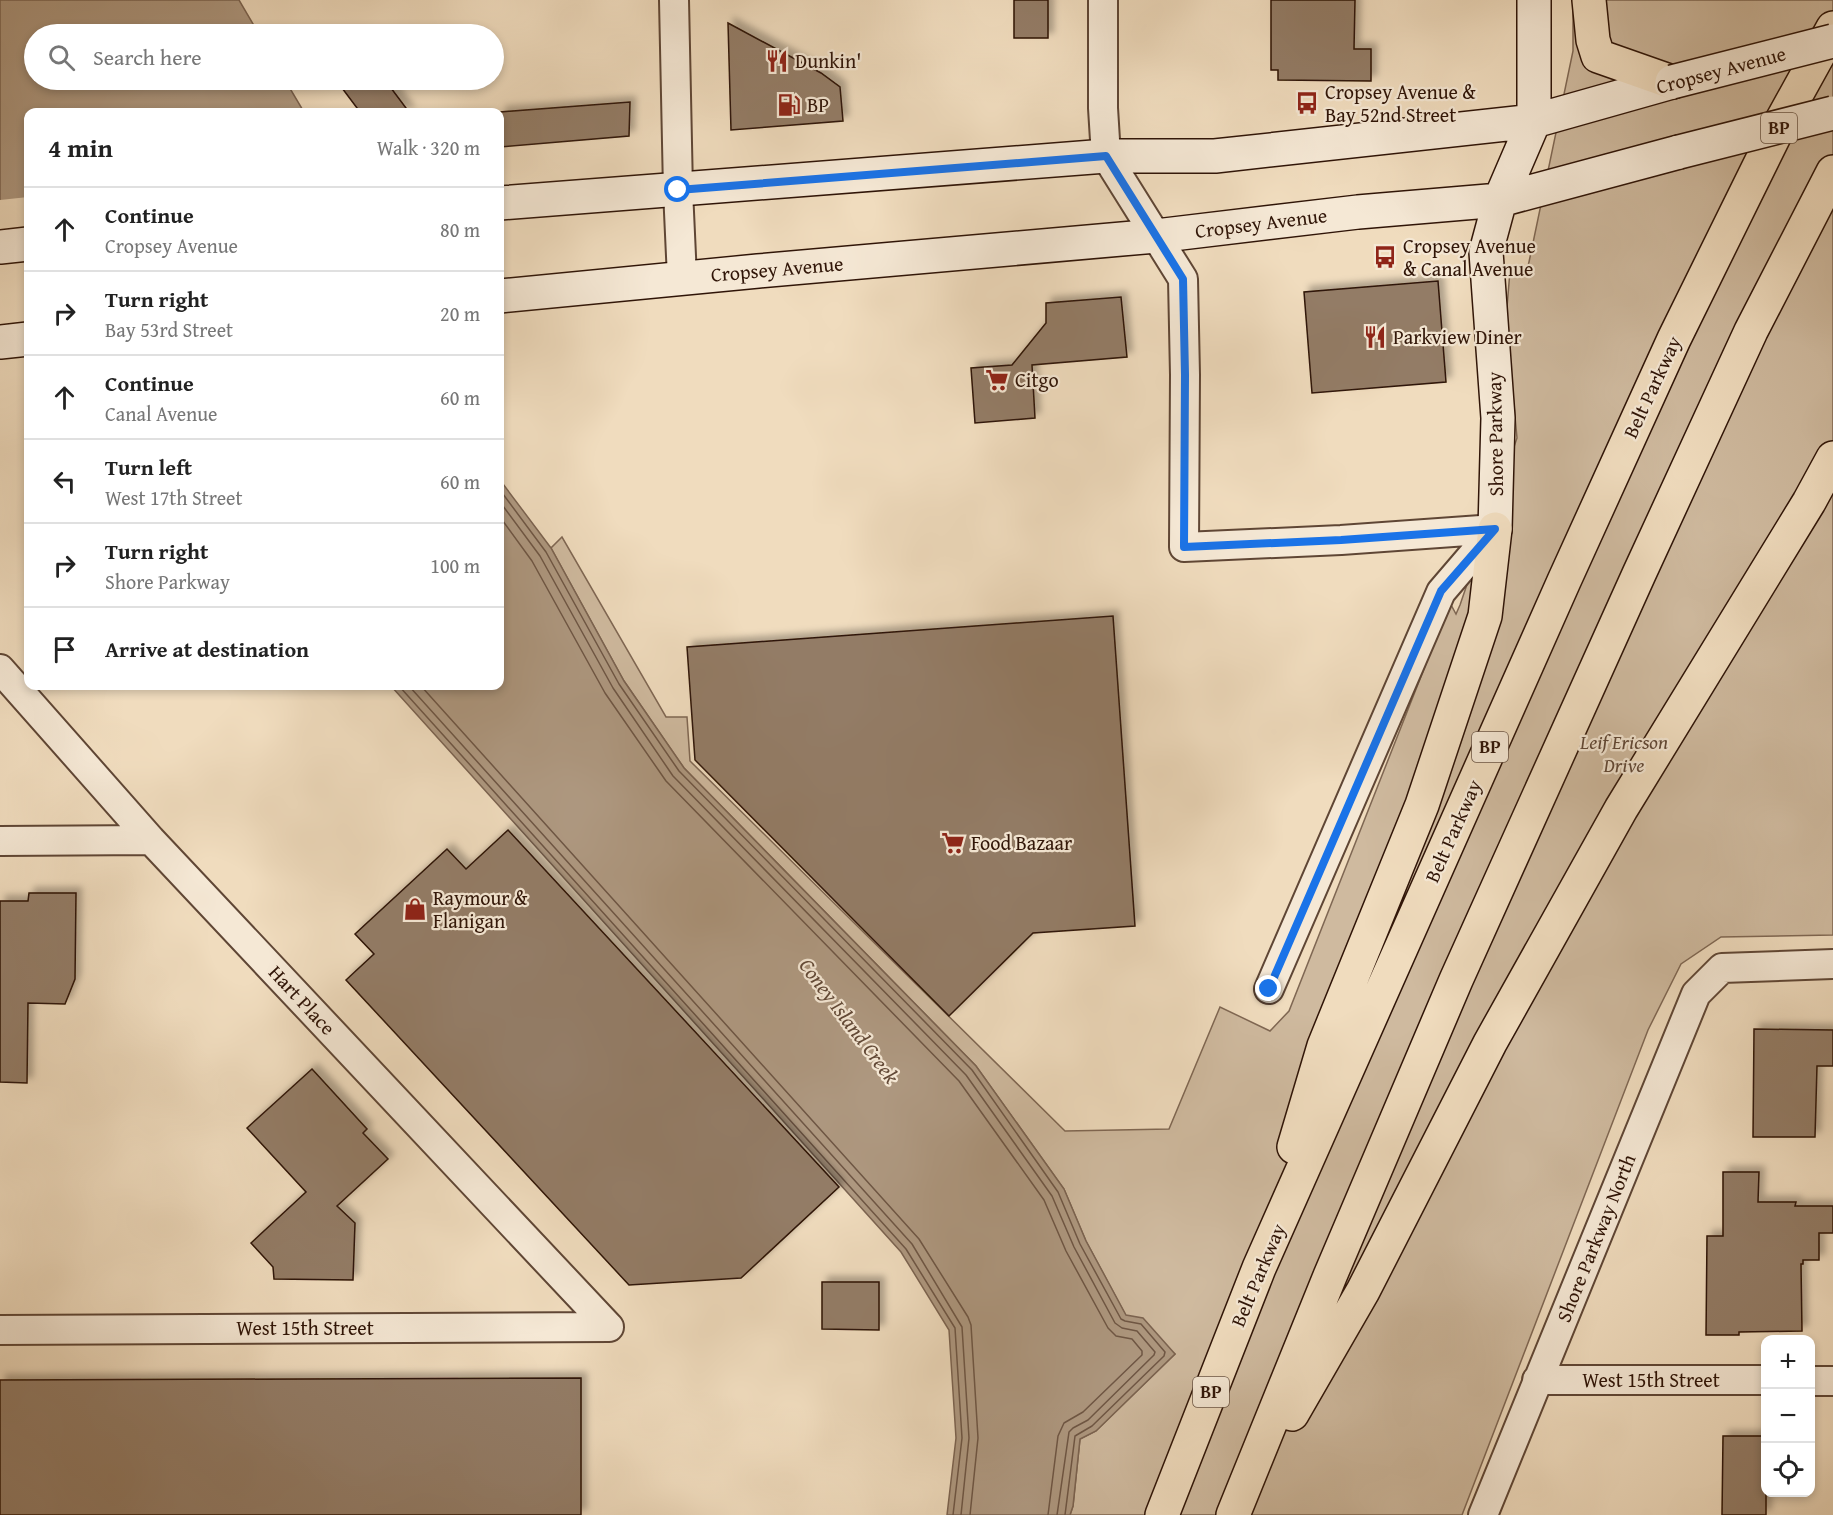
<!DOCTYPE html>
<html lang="en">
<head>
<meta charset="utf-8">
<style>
	:root { --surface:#fff; --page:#f6f6f6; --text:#222; --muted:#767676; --line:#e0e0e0 }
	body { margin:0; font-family:"Gentium Book Plus",serif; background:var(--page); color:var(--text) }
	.controls { position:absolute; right:18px; bottom:18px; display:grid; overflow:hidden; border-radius:12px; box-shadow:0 3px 9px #0003 }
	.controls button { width:54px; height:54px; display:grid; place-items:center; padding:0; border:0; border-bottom:2px solid var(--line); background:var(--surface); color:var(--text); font:30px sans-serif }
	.stop { position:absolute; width:18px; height:18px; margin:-14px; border:4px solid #1a73e8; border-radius:50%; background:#fff }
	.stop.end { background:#1a73e8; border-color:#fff; box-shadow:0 2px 6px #0008 }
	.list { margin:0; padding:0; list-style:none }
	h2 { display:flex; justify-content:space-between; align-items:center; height:78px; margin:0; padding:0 24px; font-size:26px }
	h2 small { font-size:20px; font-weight:400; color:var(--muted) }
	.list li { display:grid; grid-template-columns:39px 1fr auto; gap:18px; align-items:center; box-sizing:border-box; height:84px; padding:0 24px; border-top:2px solid var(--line) }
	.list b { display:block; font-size:22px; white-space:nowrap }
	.list p { margin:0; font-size:20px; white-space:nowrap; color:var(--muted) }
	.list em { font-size:20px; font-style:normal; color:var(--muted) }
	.icon { flex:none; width:33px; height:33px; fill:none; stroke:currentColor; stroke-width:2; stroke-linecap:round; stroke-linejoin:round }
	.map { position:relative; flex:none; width:1833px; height:1515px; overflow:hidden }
	.search { position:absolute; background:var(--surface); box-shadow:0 3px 9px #0003; left:24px; top:24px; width:480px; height:66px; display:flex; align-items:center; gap:15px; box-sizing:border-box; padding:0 21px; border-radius:33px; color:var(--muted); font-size:22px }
	.panel { position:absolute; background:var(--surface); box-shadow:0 3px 9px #0003; left:24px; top:108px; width:480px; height:582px; border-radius:12px }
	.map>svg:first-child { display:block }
</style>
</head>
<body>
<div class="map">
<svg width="1833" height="1515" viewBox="0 0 1833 1515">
	<defs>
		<filter id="shadow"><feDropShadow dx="5.5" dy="-5.5" stdDeviation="3" flood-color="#0004"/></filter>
	</defs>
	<rect width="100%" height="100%" fill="#f0dcbe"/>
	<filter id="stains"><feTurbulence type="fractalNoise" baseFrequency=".00333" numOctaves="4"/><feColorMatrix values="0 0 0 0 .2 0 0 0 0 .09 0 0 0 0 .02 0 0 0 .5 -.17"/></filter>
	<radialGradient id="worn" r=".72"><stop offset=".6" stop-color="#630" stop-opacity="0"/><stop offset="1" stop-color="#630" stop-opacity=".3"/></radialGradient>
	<!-- green -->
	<path fill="#cfba9f" stroke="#7f6753" stroke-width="1.5" d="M 1573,0 L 1833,0 L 1833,935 L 1721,937 L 1681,964 L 1648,1030 L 1462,1515 L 1070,1515 L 1073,1506 L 1080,1439 L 1096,1431 L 1175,1354 L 1126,1316 L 1086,1241 L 1064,1189 L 976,1066 L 684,768 L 624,681 L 551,548 L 562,537 L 666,717 L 687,717 L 690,761 L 1065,1131 L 1169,1129 L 1220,1007 L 1270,1031 L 1289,1011 L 1450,603 L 1456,614 L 1460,605 L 1517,438 L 1506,319 L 1510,271 L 1527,271 L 1529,262 L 1573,51 Z"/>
	<!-- water -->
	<path fill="#ae9880" stroke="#7b6350" stroke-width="1.5" d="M 0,0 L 239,0 L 259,34 L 34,34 L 34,80 L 285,80 L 304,112 L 28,112 L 28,249 L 0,208 Z
		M 500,480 L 551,548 L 624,681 L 684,768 L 976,1066 L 1064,1189 L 1086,1241 L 1126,1315 L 1143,1318 L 1175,1354 L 1096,1431 L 1080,1439 L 1073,1506 L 1070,1515 L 947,1515 L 956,1438 L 949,1330 L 901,1252 L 391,686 L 500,686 Z"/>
	<!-- pier -->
	<path fill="#f0dcbe" d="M 28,197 L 28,252 L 0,214 L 0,200 Z"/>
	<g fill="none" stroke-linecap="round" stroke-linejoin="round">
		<!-- shore -->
		<path stroke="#6e5644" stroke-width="1.5" d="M 500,490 L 546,552 L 619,684 L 679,771 L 972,1070 L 1058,1192 L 1080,1244 L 1121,1319 L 1125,1321 L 1141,1324 L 1165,1352 L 1164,1356 L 1092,1426 L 1075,1436 L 1065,1515
			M 500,502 L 540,556 L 613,688 L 673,776 L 966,1075 L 1052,1196 L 1074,1247 L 1115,1323 L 1122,1328 L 1137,1331 L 1155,1352 L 1154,1355 L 1088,1420 L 1073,1428 L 1069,1432 L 1057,1515
			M 500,517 L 532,561 L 605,693 L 666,781 L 959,1081 L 1044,1200 L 1066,1251 L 1108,1328 L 1116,1336 L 1132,1339 L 1142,1351 L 1142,1355 L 1083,1412 L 1064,1423 L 1058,1436 L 1048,1515
			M 399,686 L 906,1249 L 955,1328 L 962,1438 L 953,1515
			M 409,686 L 912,1244 L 962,1327 L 969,1438 L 961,1515
			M 421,686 L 919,1239 L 968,1317 L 971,1325 L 978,1438 L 970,1515"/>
	</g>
	<!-- building -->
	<path fill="#937c66" stroke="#2f1407" stroke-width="1.5" filter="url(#shadow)" d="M 1014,0 L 1048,0 L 1048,38 L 1014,38 Z
		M 1271,0 L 1355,0 L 1354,49 L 1371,49 L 1371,81 L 1278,80 L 1278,70 L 1271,70 Z
		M 728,23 L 821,73 L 840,87 L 843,121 L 731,130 Z
		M 336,80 L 385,80 L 409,112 L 360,112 Z
		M 630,102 L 629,136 L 500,147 L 500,112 Z
		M 1438,281 L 1446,382 L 1312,393 L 1304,292 Z
		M 1121,297 L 1127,357 L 1032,365 L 1035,418 L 975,423 L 971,368 L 1012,365 L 1046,323 L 1046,303 Z
		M 1113,616 L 1135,926 L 1033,933 L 949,1016 L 695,760 L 687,647 Z
		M 508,830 L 839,1187 L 741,1278 L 629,1285 L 346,980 L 374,954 L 355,934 L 447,849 L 466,869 Z
		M 29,893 L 76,893 L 75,979 L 65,1004 L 28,1003 L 27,1083 L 0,1082 L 0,901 L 28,901 Z
		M 1754,1029 L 1833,1030 L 1833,1066 L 1817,1066 L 1815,1137 L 1753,1137 Z
		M 312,1069 L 367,1129 L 363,1133 L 388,1159 L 337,1206 L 355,1223 L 353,1280 L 274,1279 L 273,1267 L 251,1243 L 306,1192 L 247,1128 Z
		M 1723,1172 L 1759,1172 L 1758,1202 L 1796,1202 L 1795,1206 L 1833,1206 L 1833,1233 L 1819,1233 L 1819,1260 L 1803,1260 L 1803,1264 L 1801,1264 L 1802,1331 L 1739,1332 L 1739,1335 L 1706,1335 L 1707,1236 L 1723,1236 Z
		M 822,1282 L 879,1282 L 879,1330 L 822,1329 Z
		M 581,1378 L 581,1515 L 0,1515 L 0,1380 Z
		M 1723,1436 L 1766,1436 L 1766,1515 L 1722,1515 Z"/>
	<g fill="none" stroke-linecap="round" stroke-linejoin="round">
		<!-- street casing -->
		<g stroke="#5f4635" stroke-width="32">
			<path id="street" d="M 674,0 L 678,190 L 682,278
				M 1103,0 L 1103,108 L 1106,156 L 1183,279 L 1185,375 L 1184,547 L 1341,540 L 1495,529
				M 0,669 L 151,840 L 609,1327
				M 0,841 L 151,840
				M 1269,989 L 1441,592 L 1495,529
				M 0,1330 L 609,1327
				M 1537,1380 L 1766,1380
				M 1810,1381 L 1833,1381
				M 1483,1515 L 1696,994 L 1722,968 L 1833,964"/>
		</g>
		<!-- secondary casing -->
		<g stroke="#2f1407" stroke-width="36">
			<path id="secondary" d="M 500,203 L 1106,156 L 1215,156 L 1534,121 L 1672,82
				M 0,247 L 28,244
				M 500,296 L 758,271 L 1156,236 L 1358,212 L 1500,200 L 1679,152
				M 0,342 L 28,339
				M 1495,529 L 1498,418 L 1486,252 L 1500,200 L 1534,121 L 1534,0"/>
		</g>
		<!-- highway casing -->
		<g stroke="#2f1407" stroke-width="36">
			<path id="highway" d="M 1589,0 L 1593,40 L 1598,56 L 1672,82
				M 1294,1147 L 1324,1046 L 1422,805 L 1485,616 L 1495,529
				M 1292,1414 L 1363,1291 L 1490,1043 L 1621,809 L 1809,502 L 1833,458
				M 1162,1515 L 1259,1268 L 1564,581 L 1674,339 L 1780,124 L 1833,28
				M 1233,1515 L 1330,1276 L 1456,980 L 1639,574 L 1751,331 L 1833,172"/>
		</g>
		<!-- street -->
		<use href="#street" stroke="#f5e8d5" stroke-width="28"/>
		<!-- secondary -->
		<use href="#secondary" stroke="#f5e8d5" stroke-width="33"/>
		<!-- highway -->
		<use href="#highway" stroke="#f0dcbe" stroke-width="33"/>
		<!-- secondary-bridge casing -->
		<g stroke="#2f1407" stroke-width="36" stroke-linecap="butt">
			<path id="secondary-bridge" d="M 1672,82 L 1833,41
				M 1679,152 L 1833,113"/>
		</g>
		<!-- secondary-bridge -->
		<use href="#secondary-bridge" stroke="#f5e8d5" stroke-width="33"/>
	</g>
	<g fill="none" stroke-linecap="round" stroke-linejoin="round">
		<!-- route -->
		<path stroke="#1a73e8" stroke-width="8" d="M 678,190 L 1106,156 L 1183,279 L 1185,375 L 1184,547 L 1341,540 L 1495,529 L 1441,591 L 1269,989"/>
	</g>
	<!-- icons -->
	<defs>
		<g id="restaurant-bare" transform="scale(1.8)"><path d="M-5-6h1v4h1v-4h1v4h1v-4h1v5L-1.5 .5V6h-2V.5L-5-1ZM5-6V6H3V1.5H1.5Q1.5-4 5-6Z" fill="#8f2418" stroke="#f5e8d5" stroke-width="2.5" paint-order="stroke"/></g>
		<g id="bus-bare" transform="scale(1.8)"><path d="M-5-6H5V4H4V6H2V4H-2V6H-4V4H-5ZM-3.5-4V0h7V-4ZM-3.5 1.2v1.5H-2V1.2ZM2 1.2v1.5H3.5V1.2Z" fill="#8f2418" stroke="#f5e8d5" stroke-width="2.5" paint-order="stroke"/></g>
		<g id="fuel-bare" transform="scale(1.8)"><path d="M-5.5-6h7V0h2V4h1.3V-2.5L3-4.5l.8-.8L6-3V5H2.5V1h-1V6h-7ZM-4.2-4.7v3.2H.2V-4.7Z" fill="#8f2418" stroke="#f5e8d5" stroke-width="2.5" paint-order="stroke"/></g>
		<g id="supermarket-bare" transform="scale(1.8)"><path d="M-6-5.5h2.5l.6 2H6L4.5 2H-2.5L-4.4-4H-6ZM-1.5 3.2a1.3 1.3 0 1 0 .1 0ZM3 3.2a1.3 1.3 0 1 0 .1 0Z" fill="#8f2418" stroke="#f5e8d5" stroke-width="2.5" paint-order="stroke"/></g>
		<g id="shop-bare" transform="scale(1.8)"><path d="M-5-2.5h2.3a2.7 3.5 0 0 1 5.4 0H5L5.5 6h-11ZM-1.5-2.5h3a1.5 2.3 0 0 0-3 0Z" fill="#8f2418" stroke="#f5e8d5" stroke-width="2.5" paint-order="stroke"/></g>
	</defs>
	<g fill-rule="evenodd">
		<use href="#restaurant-bare" x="777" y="61"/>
		<use href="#bus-bare" x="1307" y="103"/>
		<use href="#fuel-bare" x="789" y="105"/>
		<use href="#bus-bare" x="1385" y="257"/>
		<use href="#restaurant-bare" x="1375" y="337"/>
		<use href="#supermarket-bare" x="997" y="380"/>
		<use href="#supermarket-bare" x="953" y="843"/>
		<use href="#shop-bare" x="415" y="909"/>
	</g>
	<g text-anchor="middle" stroke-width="4.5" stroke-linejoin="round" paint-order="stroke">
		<!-- shield labels -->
		<g fill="#f5e8d5" stroke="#6a5445" stroke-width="1.5">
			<rect x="1761" y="113" width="36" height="30" rx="4.5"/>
			<rect x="1472" y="732" width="36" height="30" rx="4.5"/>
			<rect x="1193" y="1377" width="36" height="30" rx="4.5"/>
		</g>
		<g font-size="18" font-weight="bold" fill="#2f1407">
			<text x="1779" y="134">BP</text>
			<text x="1490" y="753">BP</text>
			<text x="1211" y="1398">BP</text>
		</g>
		<!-- poi labels -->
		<g font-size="20" fill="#2f1407" stroke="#f5e8d5" text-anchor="start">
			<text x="795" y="68">Dunkin'</text>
			<text x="1325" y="99">Cropsey Avenue &amp;<tspan x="1325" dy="23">Bay 52nd Street</tspan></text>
			<text x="807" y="112">BP</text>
			<text x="1403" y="253">Cropsey Avenue<tspan x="1403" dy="23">&amp; Canal Avenue</tspan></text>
			<text x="1393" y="344">Parkview Diner</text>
			<text x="1015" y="387">Citgo</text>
			<text x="971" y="850">Food Bazaar</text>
			<text x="433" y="905">Raymour &amp;<tspan x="433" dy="23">Flanigan</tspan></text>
		</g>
		<!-- street labels -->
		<g font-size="20" fill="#2f1407" stroke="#f5e8d5">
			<text transform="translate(1721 70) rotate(-15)" y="7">Cropsey Avenue</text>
			<text transform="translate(1261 223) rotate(-7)" y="7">Cropsey Avenue</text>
			<text transform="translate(777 269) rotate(-5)" y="7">Cropsey Avenue</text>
			<text transform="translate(1652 387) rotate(-65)" y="7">Belt Parkway</text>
			<text transform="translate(1495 434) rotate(-91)" y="7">Shore Parkway</text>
			<text transform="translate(1453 831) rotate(-66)" y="7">Belt Parkway</text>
			<text transform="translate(302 1000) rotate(47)" y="7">Hart Place</text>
			<text transform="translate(1596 1238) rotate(-68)" y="7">Shore Parkway North</text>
			<text transform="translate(1258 1275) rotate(-67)" y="7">Belt Parkway</text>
			<text x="305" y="1335">West 15th Street</text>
			<text x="1651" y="1387">West 15th Street</text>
		</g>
		<!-- park labels -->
		<g font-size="20" font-style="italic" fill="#5f4635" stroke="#f5e8d5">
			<text x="1624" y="749">Leif Ericson<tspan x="1624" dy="23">Drive</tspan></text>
		</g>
		<!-- water labels -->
		<g font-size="21" font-style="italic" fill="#624937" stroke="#f5e8d5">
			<text transform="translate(849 1021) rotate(53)" y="7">Coney Island Creek</text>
		</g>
	</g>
	<rect width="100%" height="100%" filter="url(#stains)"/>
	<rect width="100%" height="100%" fill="url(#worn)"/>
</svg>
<div class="controls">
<button>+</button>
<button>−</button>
<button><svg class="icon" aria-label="locate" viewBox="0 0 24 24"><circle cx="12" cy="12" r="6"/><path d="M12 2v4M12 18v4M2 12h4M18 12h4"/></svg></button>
</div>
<div class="stop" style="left:678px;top:190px"></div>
<div class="stop end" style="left:1269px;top:989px"></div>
<div class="search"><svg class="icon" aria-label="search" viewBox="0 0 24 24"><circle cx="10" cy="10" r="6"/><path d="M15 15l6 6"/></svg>Search here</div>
<section class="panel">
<h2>4 min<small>Walk · 320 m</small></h2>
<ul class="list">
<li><svg class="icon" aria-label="ahead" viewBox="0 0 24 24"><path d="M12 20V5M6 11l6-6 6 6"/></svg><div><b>Continue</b><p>Cropsey Avenue</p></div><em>80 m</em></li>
<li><svg class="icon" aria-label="right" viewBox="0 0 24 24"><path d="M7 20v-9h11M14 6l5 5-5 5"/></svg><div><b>Turn right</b><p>Bay 53rd Street</p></div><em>20 m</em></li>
<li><svg class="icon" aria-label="ahead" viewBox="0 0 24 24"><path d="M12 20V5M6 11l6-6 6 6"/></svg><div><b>Continue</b><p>Canal Avenue</p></div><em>60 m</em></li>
<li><svg class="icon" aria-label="left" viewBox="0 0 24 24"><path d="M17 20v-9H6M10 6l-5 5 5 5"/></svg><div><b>Turn left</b><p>West 17th Street</p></div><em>60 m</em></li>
<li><svg class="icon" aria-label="right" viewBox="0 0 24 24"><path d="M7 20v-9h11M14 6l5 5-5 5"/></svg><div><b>Turn right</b><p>Shore Parkway</p></div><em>100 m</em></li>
<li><svg class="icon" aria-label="arrive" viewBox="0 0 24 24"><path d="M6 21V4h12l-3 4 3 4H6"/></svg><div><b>Arrive at destination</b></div></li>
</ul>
</section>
</div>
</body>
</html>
